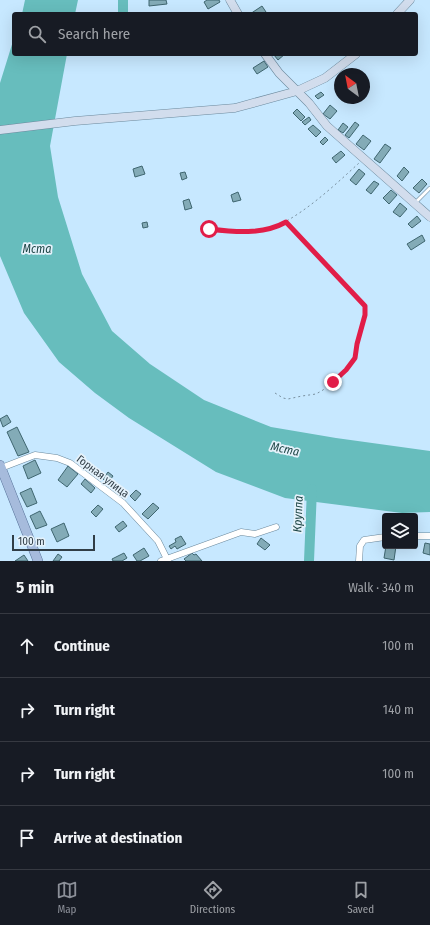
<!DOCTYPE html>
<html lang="en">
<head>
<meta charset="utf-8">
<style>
	:root { --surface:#171b24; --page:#242831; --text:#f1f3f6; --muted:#9ea1a6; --line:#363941; --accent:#8c9099 }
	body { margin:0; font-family:"Fira Sans Condensed",sans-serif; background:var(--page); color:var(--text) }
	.controls { position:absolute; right:12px; bottom:12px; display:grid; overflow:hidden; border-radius:4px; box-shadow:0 4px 16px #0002 }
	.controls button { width:36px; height:36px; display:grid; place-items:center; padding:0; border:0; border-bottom:1px solid var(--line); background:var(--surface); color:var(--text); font:20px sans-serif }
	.compass { position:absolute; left:334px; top:68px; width:36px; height:36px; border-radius:50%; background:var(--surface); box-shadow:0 4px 16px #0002; rotate:328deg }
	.scale { position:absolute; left:12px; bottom:10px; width:83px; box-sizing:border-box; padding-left:4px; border:2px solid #303d46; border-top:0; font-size:11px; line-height:14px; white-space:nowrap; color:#303d46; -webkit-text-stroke:3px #e5f2fb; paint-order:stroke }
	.stop { position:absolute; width:12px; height:12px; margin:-9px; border:3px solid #e11d48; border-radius:50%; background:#fff }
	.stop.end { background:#e11d48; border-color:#fff; box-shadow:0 1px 4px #0008 }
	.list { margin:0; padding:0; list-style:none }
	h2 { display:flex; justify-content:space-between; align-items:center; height:52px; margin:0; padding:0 16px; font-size:17px }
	h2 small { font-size:13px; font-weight:400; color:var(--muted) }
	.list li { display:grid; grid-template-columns:26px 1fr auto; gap:12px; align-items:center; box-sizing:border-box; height:64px; padding:0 16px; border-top:1px solid var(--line) }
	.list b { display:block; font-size:15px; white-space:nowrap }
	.list em { font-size:13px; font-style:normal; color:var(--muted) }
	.icon { flex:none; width:22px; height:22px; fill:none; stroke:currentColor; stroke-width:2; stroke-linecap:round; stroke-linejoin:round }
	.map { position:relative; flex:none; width:430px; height:561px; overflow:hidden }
	.search { position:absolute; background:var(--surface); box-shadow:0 4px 16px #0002; left:12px; right:12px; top:12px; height:44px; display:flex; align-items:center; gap:10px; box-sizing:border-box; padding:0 14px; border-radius:4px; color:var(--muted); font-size:15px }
	.sheet { height:308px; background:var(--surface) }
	nav { display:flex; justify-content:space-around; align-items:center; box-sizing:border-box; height:56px; border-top:1px solid var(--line); background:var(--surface); font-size:11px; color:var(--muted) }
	nav a { display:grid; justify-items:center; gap:2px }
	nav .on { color:var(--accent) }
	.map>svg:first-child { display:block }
</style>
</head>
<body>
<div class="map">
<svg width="430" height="561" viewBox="0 0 430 561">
	<rect width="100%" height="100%" fill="#c7e8ff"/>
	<!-- water -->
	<path fill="#67bdbd" d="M 25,0 L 78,0 L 75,14 L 22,14 Z
		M 14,38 L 14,54 L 67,54 L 50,146 L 58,197 L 82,274 L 112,331 L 150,364 L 204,400 L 271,427 L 336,438 L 430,451 L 430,512 L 402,513 L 285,498 L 216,472 L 129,418 L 95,393 L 59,362 L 24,313 L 0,256 L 0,83 Z"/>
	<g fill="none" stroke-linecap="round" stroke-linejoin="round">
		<!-- river -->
		<path stroke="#67bdbd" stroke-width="10" d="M 123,0 L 123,14
			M 309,561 L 312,489"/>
	</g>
	<!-- building -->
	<path fill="#83abb7" stroke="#3f6670" d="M 149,0 L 166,0 L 167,4 L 149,6 Z
		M 207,0 L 219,0 L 220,2 L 208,9 L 204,2 Z
		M 262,6 L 266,12 L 263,14 L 250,14 Z
		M 274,54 L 285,54 L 278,60 L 274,55 Z
		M 264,61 L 268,67 L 257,74 L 253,68 Z
		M 321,92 L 324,95 L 318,99 L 315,96 Z
		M 330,105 L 337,111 L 330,119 L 323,114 Z
		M 297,109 L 305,117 L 301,121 L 293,113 Z
		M 309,117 L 311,120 L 305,125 L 302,122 Z
		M 355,122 L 359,125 L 349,138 L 345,135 Z
		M 343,123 L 348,127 L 343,133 L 338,130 Z
		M 313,125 L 321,132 L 316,137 L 308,129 Z
		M 363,135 L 371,141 L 364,150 L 356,144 Z
		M 325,137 L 328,140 L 323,145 L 320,142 Z
		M 385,144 L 391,148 L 380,163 L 374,159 Z
		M 341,151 L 345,155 L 336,163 L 332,158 Z
		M 142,166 L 145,174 L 135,177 L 133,169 Z
		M 404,167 L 409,172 L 402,181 L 397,176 Z
		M 359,169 L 365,174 L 356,185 L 350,180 Z
		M 185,172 L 187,178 L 182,180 L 180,173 Z
		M 422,179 L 427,184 L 419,193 L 413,188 Z
		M 374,181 L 379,184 L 371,194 L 366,190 Z
		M 391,190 L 397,195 L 389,204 L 383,198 Z
		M 238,192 L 241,200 L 233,202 L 231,195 Z
		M 189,199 L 192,208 L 185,210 L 183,201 Z
		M 400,203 L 407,209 L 400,217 L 393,212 Z
		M 417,216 L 421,221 L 412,228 L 408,224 Z
		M 147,222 L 148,227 L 143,228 L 142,223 Z
		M 422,235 L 425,241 L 411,250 L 407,244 Z
		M 7,415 L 11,422 L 3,427 L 0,419 Z
		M 17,427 L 29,452 L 18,456 L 7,432 Z
		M 35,460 L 41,473 L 28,479 L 23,466 Z
		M 68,466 L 78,474 L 67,487 L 58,480 Z
		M 108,472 L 113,476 L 108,483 L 103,479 Z
		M 85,479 L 95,488 L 91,493 L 81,484 Z
		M 31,488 L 37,503 L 27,507 L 20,493 Z
		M 136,490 L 141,494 L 135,501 L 130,496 Z
		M 153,503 L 159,508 L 148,519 L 142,514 Z
		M 98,505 L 103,509 L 96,517 L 91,512 Z
		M 40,511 L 47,525 L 36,529 L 30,516 Z
		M 123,521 L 127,526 L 119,532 L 115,527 Z
		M 64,523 L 69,536 L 57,542 L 51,529 Z
		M 181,536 L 186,544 L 177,549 L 175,546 L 171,549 L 169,546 L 176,542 L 175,539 Z
		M 261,538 L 270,545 L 265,550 L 257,544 Z
		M 425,543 L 430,544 L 430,555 L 423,553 Z
		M 386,546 L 396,546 L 394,560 L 384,558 Z
		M 144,548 L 149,556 L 140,561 L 137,561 L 133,555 Z
		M 124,553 L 127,558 L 122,561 L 113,561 L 112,559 Z
		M 192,553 L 194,555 L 196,554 L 202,561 L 186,561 L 184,559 Z
		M 58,554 L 62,557 L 59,561 L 53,561 Z
		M 24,555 L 28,561 L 15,561 Z"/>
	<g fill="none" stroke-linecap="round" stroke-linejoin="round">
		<!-- lane casing -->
		<g stroke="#6b899d" stroke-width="4">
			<path id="lane" d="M 415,203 L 430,188"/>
		</g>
		<!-- street casing -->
		<g stroke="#6b899d" stroke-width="7">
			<path id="street" d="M 1,468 L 35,455 L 57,458 L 70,463 L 123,503 L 158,541 L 168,561
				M 415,536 L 430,536
				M 161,561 L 241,532 L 255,534 L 276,527
				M 359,561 L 360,546 L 364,540 L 385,537"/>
		</g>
		<!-- secondary casing -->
		<g stroke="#6b899d" stroke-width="9">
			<path id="secondary" d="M 230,0 L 238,14
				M 397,14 L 410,0
				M 265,54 L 279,73 L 309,103 L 327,126 L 430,217
				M 0,130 L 75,121 L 235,108 L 297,91 L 325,78 L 356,54"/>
		</g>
		<!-- primary casing -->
		<g stroke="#567198" stroke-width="10">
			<path id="primary" d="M 0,465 L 38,561"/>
		</g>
		<!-- path -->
		<path stroke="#7990a0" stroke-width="1" stroke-dasharray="2 3" stroke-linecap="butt" d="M 209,229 C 227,231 246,233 264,230 C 294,224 336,184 359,163
			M 275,393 L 283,398 L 288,399 L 302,396 L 316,394 L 323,390 L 333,382 L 346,370 L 355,358 L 366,310 L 365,306 L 360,299 L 298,236 L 286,222"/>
		<!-- lane -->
		<use href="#lane" stroke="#fff" stroke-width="3"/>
		<!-- street -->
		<use href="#street" stroke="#fff" stroke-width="6"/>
		<!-- secondary -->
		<use href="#secondary" stroke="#d2dded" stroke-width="8"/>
		<!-- primary -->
		<use href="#primary" stroke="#a6bbdc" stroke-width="9"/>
	</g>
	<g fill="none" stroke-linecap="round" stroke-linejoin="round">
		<!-- route -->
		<path stroke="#e11d48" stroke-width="5" d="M 209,229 C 234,232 263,235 286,222 L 365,306 L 365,315 L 357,344 L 355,358 L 346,370 L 333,382"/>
	</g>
	<g text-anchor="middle" stroke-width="3.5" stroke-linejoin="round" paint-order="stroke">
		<!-- street labels -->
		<g font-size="11" fill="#303d46" stroke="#e5f2fb">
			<text transform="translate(103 476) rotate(37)" y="4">Горная улица</text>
		</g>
		<!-- water labels -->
		<g font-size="12" font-style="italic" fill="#1e4646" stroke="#e5f2fb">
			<text x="37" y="253">Мста</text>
			<text transform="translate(285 449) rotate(12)" y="4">Мста</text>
			<text transform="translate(298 514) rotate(-88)" y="4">Круппа</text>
		</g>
	</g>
</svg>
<div class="controls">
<button><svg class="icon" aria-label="layers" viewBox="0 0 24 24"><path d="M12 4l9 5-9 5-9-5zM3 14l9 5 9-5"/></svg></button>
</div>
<svg class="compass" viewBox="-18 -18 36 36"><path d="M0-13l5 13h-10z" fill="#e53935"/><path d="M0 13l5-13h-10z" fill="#9ea1a6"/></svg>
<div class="scale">100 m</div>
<div class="stop" style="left:209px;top:229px"></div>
<div class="stop end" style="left:333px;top:382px"></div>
<div class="search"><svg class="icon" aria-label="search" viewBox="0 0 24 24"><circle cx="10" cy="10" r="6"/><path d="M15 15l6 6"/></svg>Search here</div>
</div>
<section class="sheet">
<h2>5 min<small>Walk · 340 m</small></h2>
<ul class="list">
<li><svg class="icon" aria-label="ahead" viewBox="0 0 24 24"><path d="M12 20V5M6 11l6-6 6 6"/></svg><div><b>Continue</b></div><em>100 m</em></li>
<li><svg class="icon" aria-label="right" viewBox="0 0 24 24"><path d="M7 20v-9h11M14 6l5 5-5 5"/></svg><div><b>Turn right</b></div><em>140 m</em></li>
<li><svg class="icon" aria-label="right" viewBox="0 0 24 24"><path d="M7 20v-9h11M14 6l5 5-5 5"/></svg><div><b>Turn right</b></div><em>100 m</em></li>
<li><svg class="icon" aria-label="arrive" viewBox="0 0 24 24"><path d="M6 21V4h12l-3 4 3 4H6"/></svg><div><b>Arrive at destination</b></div></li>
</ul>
</section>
<nav>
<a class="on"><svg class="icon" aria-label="map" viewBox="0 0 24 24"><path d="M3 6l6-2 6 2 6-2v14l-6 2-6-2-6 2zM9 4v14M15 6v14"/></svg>Map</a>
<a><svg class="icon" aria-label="directions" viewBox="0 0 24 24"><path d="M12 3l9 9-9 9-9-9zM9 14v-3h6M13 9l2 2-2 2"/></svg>Directions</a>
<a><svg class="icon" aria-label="saved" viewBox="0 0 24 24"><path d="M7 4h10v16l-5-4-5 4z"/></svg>Saved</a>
</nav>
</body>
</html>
